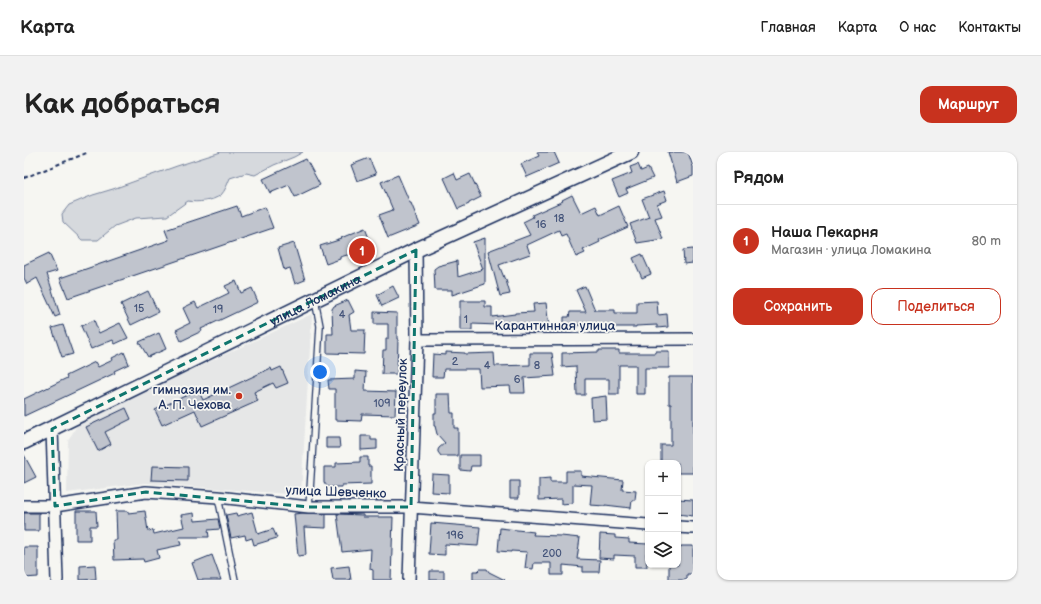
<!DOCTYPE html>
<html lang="ru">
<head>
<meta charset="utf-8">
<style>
	:root { --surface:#fff; --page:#f2f2f2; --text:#222; --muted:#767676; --line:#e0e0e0; --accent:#c8321e }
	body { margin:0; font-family:"Balsamiq Sans",sans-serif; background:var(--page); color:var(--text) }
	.controls { position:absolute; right:12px; bottom:12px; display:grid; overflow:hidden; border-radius:8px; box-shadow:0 1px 3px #0004 }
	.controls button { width:36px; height:36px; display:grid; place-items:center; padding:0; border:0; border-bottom:1px solid var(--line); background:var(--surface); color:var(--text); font:20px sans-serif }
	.you { position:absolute; left:296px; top:220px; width:14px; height:14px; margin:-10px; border:3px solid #fff; border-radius:50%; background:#1a73e8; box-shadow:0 0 0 6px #1a73e833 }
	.badge { display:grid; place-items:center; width:26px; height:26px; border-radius:50%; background:var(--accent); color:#fff; font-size:13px; font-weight:700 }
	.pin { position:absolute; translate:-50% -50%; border:2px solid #fff; box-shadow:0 1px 4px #0006 }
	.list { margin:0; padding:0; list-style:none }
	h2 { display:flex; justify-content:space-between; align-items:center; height:52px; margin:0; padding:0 16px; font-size:17px }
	h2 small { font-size:13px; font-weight:400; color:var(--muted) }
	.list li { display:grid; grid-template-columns:26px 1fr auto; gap:12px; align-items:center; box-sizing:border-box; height:72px; padding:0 16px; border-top:1px solid var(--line) }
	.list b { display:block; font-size:15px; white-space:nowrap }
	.list p { margin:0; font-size:13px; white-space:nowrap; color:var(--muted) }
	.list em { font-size:13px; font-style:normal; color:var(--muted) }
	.actions { display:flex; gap:8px; padding:12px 16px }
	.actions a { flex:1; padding:9px 0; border:1px solid var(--accent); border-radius:12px; text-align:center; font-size:14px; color:var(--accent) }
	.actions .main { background:var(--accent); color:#fff }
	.icon { flex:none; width:22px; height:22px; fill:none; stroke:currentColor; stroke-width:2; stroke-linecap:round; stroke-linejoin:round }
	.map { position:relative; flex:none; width:669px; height:428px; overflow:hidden; border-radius:12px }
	header { display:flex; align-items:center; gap:24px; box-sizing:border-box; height:56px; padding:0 20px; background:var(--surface); border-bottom:1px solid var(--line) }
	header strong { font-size:19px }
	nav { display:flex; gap:22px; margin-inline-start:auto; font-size:14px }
	.intro { display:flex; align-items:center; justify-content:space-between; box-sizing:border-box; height:96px; padding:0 24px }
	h1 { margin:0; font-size:28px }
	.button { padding:10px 18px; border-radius:12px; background:var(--accent); color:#fff; font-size:14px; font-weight:700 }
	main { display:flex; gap:24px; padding:0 24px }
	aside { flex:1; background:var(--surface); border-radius:12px; box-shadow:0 1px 3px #0004 }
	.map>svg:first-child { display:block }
</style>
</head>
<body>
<header>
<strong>Карта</strong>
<nav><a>Главная</a><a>Карта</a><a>О нас</a><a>Контакты</a></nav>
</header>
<div class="intro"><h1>Как добраться</h1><a class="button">Маршрут</a></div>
<main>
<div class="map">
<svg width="669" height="428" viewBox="0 0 669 428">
	<rect width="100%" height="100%" fill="#f6f6f2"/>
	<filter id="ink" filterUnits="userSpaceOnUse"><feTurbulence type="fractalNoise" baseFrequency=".025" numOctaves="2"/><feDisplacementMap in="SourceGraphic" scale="8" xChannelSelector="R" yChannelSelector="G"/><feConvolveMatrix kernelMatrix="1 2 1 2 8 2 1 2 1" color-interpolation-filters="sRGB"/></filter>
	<g filter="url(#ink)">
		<!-- built -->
		<path fill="#e6e7e7" d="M 288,162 L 277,343 L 121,331 L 43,341 L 44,289 L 55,270 Z"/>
		<!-- green -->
		<path fill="#d6d9dd" stroke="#78849e" d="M 197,0 L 279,0 L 270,5 L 250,13 L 231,23 L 222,21 L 206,26 C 204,31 201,39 197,43 C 189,49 173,51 164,49 L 143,64 L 112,66 L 91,74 L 74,88 L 58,88 L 39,70 L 38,62 L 45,53 L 69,43 L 89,37 L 153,14 Z"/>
		<!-- building -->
		<path fill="#c0c4cd" stroke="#1b2f5e" d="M 513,0 L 530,0 L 535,11 L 503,25 L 497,12 L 515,4 Z
			M 644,0 L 664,0 L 669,15 L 669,24 L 653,30 Z
			M 345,6 L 352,22 L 333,29 L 327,13 Z
			M 282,7 L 296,33 L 271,45 L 265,33 L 246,41 L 239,27 Z
			M 614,12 L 617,19 L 624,16 L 629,26 L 602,37 L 604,41 L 595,45 L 588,29 L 608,21 L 606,15 Z
			M 430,21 L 433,28 L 446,22 L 457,45 L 445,51 L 445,52 L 434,57 L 420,26 Z
			M 374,23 L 386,51 L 387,51 L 396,73 L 364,86 L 355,63 L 369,58 L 357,30 Z
			M 640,39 L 643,48 L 633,52 L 638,64 L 631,66 L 639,87 L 613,91 L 606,72 L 625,65 L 618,47 Z
			M 548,43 L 557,61 L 572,54 L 576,63 L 595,54 L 604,75 L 575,88 L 576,90 L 559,98 L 561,101 L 552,105 L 542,82 L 537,84 L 535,78 L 503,93 L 506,102 L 475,113 L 481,128 L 482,128 L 486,142 L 476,144 L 464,99 L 506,83 L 499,70 L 509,65 L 508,63 L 539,49 L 538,48 Z
			M 213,54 L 217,64 L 241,55 L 249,76 L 44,146 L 36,126 L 145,88 L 141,78 Z
			M 341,76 L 350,99 L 336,104 L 334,100 L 316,105 L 316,107 L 302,112 L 296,94 L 318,87 L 317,86 Z
			M 461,86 L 461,132 L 428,143 L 428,138 L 411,138 L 410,117 L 414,114 L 433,109 L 434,125 L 459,117 L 449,90 Z
			M 270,91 L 281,128 L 271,132 L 266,116 L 260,118 L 254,96 Z
			M 669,97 L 669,111 L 660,112 L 659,98 Z
			M 25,101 L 33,119 L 23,122 L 36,163 L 31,165 L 13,126 L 3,132 L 0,126 L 0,113 Z
			M 618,102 L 627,122 L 618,126 L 609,106 Z
			M 212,129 L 217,141 L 228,136 L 234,150 L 177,177 L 178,179 L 157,189 L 152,178 L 166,171 L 159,156 L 171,150 L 174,156 L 205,141 L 201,134 Z
			M 369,134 L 375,146 L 358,154 L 353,143 Z
			M 561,134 L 571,158 L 591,158 L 591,161 L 613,161 L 613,150 L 633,149 L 634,163 L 643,162 L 644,175 L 633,176 L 633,173 L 612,174 L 612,175 L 578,175 L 578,172 L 554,173 L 554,175 L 540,174 L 540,165 L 545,165 L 546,160 L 562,160 L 552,138 Z
			M 124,139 L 134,160 L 107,173 L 97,152 Z
			M 324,148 L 330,160 L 325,163 L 327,178 L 341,178 L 340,202 L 303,201 L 303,182 L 309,182 L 308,157 L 310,154 Z
			M 436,149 L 461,149 L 461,155 L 468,155 L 468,165 L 491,162 L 491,161 L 510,160 L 509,152 L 522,151 L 525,175 L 512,176 L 512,174 L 492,175 L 492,173 L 475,176 L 474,173 L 448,172 L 448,178 L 436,178 Z
			M 350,160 L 373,161 L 373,187 L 374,187 L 373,222 L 358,222 L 359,198 L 362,198 L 362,187 L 364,187 L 364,172 L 350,172 Z
			M 70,168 L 75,181 L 96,171 L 104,186 L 91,192 L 89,188 L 67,197 L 57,174 Z
			M 39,173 L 49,202 L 38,205 L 28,176 Z
			M 135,181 L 142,197 L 124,205 L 115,190 Z
			M 575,198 L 595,198 L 595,201 L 631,201 L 631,199 L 645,199 L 645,216 L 621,216 L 621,242 L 612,242 L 612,213 L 595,213 L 595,242 L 585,242 L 585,227 L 561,227 L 561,243 L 553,243 L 552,214 L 538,215 L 538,201 L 575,200 Z
			M 100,200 L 105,212 L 90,219 L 91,221 L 0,264 L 0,247 L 43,226 L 42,224 L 71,210 L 74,215 L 89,208 L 88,206 Z
			M 422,200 L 441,201 L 441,202 L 470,201 L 471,214 L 506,213 L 506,201 L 528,201 L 531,224 L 500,226 L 501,241 L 487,241 L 486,234 L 456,235 L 455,217 L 420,217 L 419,225 L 408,225 L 409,202 L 422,203 Z
			M 257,215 L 264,231 L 252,236 L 249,231 L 230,240 L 234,249 L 178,274 L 171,258 L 138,273 L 131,258 L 174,238 L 179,248 L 247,216 L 248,219 Z
			M 331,219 L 342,220 L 341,239 L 372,240 L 371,263 L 338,262 L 337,269 L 311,268 L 311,237 L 305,237 L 304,228 L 331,227 Z
			M 645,225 L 669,225 L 669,321 L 654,321 L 654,311 L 637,311 L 637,293 L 647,293 L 647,252 L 645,252 Z
			M 412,242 L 426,242 L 427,261 L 430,261 L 430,276 L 434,276 L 434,304 L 417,304 L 414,300 L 414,298 L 415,296 L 421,291 L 413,282 L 411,274 L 410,274 L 410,261 L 412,261 Z
			M 582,244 L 583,267 L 568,268 L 567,246 Z
			M 102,256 L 107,267 L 81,280 L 87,292 L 74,299 L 62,275 Z
			M 337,284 L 347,284 L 347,288 L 353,288 L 353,297 L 337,298 Z
			M 302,286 L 315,286 L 316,296 L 302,296 Z
			M 0,303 L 12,325 L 0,331 Z
			M 436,303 L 456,303 L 456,314 L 447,314 L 446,319 L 436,318 Z
			M 336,305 L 344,305 L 344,314 L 347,314 L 347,332 L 318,333 L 318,335 L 304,335 L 302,333 L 300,330 L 300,315 L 312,315 L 312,311 L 336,310 Z
			M 128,314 L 164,315 L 164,329 L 127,328 Z
			M 542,319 L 557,319 L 557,324 L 599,328 L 598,338 L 612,339 L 611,348 L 608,348 L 607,356 L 581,353 L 581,354 L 566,353 L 568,333 L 549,332 L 549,351 L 537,352 L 537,347 L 515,348 L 515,327 L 526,326 L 526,330 L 542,330 Z
			M 408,322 L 425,323 L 425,341 L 407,340 Z
			M 486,329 L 495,329 L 495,346 L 486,346 Z
			M 654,347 L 669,348 L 669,364 L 654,362 Z
			M 52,359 L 72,359 L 73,374 L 66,374 L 66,388 L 52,388 Z
			M 92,359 L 104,359 L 104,361 L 121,359 L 124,379 L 129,378 L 130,382 L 160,375 L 157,363 L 170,361 L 171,369 L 194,367 L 196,377 L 184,378 L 185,385 L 155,385 L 157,393 L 133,398 L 135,406 L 120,410 L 119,407 L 90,408 L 89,388 L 93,388 Z
			M 228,360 L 234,382 L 249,377 L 253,386 L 230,393 L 228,386 L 222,388 L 221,383 L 207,386 L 202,363 L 212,361 L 213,364 Z
			M 0,361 L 15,361 L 15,379 L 0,379 Z
			M 279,361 L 302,362 L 302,376 L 280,375 L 282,403 L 274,404 L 270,362 Z
			M 313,362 L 339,363 L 339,365 L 369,365 L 367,428 L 349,428 L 349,418 L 346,417 L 347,397 L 318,400 Z
			M 407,371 L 456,375 L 454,394 L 421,392 L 421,403 L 405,402 Z
			M 476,376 L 510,380 L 509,383 L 537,384 L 556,386 L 553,407 L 576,408 L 575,420 L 559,420 L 559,415 L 539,413 L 539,423 L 527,423 L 527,411 L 510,411 L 509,417 L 501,416 L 503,400 L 487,399 L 487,400 L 474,399 Z
			M 576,382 L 591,383 L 591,386 L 605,387 L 605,391 L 624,392 L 624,400 L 622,401 L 623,415 L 611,415 L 611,404 L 590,403 L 590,407 L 575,406 Z
			M 657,394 L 669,394 L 669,422 L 663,422 L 663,428 L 645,428 L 645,413 L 654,413 L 654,395 L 657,395 Z
			M 0,395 L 14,395 L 14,425 L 0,426 Z
			M 188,403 L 197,428 L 174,428 L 168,411 Z
			M 71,413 L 72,427 L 56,428 L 56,414 Z
			M 325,414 L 327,428 L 309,428 L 307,416 Z
			M 456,417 L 463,417 L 465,420 L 481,428 L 449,428 L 449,419 L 454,419 Z
			M 406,419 L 420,419 L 420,428 L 406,428 Z"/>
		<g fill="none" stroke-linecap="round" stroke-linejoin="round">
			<!-- service casing -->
			<g stroke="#1b2f5e" stroke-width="8">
				<path id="service" d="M 194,345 L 211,428
					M 285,355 L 296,174 L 291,148"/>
			</g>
			<!-- minor casing -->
			<g stroke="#1b2f5e" stroke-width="14">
				<path id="minor" d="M 393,188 L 669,187
					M 28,277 L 33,428
					M 0,354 L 31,354 L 122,340 L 194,345 L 285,355 L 387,355 L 624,373
					M 654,375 L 669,376
					M 385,428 L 393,188 L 392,98"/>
			</g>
			<!-- tertiary casing -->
			<g stroke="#1b2f5e" stroke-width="17">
				<g id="tertiary">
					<path id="s1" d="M 0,290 L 392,98 L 607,0"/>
				</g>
			</g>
			<!-- path -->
			<path stroke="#1b2f5e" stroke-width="2" stroke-dasharray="4 3" stroke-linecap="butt" d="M 0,26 L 65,0"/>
			<!-- service -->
			<use href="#service" stroke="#f6f6f2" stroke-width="5.5"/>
			<!-- minor -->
			<use href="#minor" stroke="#f6f6f2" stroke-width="11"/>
			<!-- tertiary -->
			<use href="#tertiary" stroke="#f6f6f2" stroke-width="14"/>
		</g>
	</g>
	<!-- marked area -->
	<path fill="none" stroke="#0f766e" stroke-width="3" stroke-dasharray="8 5" stroke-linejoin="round" d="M 392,98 L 387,355 L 285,355 L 122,340 L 31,354 L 28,277 Z"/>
	<!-- markers -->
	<circle fill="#c8321e" stroke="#f6f6f2" stroke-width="1.5" cx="215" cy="244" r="4"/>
	<g text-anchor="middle" stroke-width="3.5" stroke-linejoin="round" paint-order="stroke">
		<!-- number labels -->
		<g font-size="11" fill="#44547a">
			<text x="535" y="70">18</text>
			<text x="517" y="76">16</text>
			<text x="115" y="160">15</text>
			<text x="194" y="161">19</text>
			<text x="318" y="166">4</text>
			<text x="442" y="171">1</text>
			<text x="431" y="213">2</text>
			<text x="463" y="217">4</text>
			<text x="513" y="217">8</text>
			<text x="493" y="231">6</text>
			<text x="358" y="255">109</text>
			<text x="431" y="387">196</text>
			<text x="528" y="405">200</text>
		</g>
		<!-- street labels -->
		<g font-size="13" fill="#1b2f5e" stroke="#f6f6f2">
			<text dy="5" stroke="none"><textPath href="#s1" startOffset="324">улица Ломакина</textPath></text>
			<text x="531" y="178">Карантинная улица</text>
			<text transform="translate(376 263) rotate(-88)" y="5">Красный переулок</text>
			<text transform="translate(312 339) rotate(2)" y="5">улица Шевченко</text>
		</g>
		<!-- poi labels -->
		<g font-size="13" fill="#1b2f5e" stroke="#f6f6f2" text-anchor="end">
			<text x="207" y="242">гимназия им.<tspan x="207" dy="15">А. П. Чехова</tspan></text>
		</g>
	</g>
</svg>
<div class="controls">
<button>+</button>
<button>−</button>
<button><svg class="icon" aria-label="layers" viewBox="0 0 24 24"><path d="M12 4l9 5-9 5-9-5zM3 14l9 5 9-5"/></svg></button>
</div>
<div class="you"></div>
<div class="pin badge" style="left:338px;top:99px">1</div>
</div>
<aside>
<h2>Рядом<small></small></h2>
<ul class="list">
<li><span class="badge">1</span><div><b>Наша Пекарня</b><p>Магазин · улица Ломакина</p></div><em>80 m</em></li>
</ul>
<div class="actions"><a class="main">Сохранить</a><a>Поделиться</a></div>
</aside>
</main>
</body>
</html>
